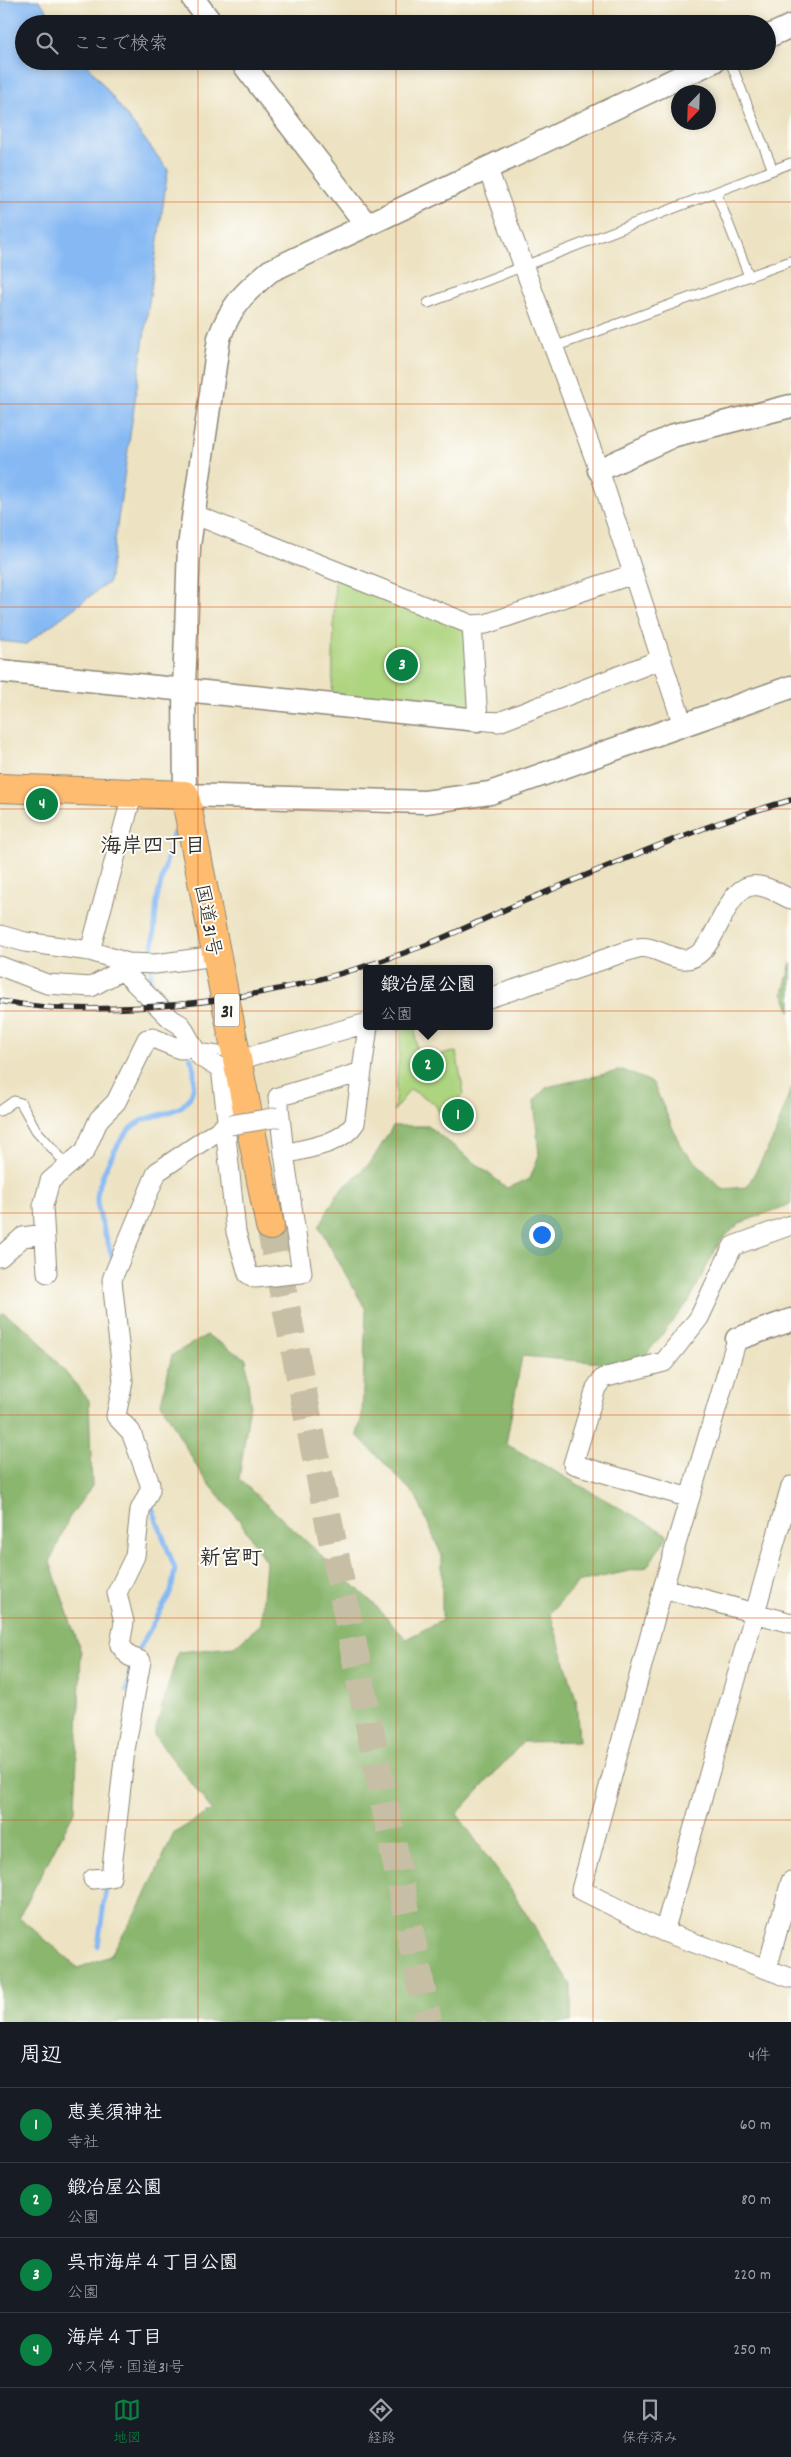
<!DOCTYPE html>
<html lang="ja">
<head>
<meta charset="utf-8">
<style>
	:root { --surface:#171b24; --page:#20242c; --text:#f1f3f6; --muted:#9ea1a6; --line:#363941; --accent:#0b8043 }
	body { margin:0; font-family:Dekko,"Klee One",sans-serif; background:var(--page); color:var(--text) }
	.compass { position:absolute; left:671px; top:85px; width:45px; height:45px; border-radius:50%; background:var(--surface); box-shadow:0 2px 8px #0003; rotate:203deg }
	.you { position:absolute; left:541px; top:1234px; width:18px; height:18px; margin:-12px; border:4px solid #fff; border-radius:50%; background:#1a73e8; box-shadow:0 0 0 8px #1a73e833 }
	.badge { display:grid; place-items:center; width:32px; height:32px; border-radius:50%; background:var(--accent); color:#fff; font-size:16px; font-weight:700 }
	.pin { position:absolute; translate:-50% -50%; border:2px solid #fff; box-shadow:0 1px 5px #0006 }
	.popup { position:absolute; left:363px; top:965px; width:130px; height:65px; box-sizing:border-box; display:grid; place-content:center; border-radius:5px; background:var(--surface); filter:drop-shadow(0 1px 4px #0005); font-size:16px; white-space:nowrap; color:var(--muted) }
	.popup b { font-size:19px; color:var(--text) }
	.popup::after { content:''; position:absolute; left:50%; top:100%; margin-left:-10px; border:10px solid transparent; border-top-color:var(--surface) }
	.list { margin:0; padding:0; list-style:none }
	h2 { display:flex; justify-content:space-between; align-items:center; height:65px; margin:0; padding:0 20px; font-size:21px }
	h2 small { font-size:16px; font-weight:400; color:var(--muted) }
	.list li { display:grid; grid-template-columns:32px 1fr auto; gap:15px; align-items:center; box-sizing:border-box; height:75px; padding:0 20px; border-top:1px solid var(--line) }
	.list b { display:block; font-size:19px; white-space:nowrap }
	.list p { margin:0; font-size:16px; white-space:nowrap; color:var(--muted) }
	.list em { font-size:16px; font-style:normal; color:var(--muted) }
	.icon { flex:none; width:28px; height:28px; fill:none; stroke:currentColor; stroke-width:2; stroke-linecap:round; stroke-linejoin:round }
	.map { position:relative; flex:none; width:791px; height:2022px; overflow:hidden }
	.search { position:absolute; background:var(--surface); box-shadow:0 2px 8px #0003; left:15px; right:15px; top:15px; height:55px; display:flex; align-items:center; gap:12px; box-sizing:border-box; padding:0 18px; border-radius:28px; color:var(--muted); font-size:19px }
	.sheet { height:365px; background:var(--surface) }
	nav { display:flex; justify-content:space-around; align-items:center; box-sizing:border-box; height:70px; border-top:1px solid var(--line); background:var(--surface); font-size:14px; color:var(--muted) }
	nav a { display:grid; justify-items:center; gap:2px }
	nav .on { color:var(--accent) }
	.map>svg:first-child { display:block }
</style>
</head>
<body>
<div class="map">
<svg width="791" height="2022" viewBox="0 0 791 2022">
	<rect width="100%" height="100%" fill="#fdfcf7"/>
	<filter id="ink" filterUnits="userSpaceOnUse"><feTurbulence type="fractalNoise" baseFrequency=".02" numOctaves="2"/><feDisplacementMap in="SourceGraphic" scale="10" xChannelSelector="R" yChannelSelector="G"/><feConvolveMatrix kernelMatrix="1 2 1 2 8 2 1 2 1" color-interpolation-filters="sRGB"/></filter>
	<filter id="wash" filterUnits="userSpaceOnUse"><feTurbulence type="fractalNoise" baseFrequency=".0096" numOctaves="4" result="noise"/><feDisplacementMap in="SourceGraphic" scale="20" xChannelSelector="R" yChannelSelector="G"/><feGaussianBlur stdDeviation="1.12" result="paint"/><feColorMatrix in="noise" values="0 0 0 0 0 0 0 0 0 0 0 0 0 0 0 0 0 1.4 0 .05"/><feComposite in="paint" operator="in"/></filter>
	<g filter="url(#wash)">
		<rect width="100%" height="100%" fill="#ede3c3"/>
		<!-- green -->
		<path fill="#add47f" stroke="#6c8055" d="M 335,574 L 470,627 L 475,717 L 332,703 Z
			M 370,1026 L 415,1026 L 417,1058 L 456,1052 L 464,1094 L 441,1115 L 434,1103 L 410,1089 L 394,1111 L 401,1030 L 388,1028 L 370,1035 Z"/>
		<!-- forest -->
		<path fill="#8ab66e" stroke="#5a704c" d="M 791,963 L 791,1012 L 783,993 Z
			M 623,1070 L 653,1083 L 681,1147 L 722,1189 L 747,1187 L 775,1135 L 791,1088 L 791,1204 L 740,1223 L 720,1241 L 689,1301 L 637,1366 L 522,1356 L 506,1444 L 668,1535 L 647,1567 L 578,1582 L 550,1613 L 576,1699 L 579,1741 L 523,1742 L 457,1814 L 509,1887 L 571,1985 L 571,2022 L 0,2022 L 0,1315 L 4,1313 L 33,1334 L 89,1400 L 92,1486 L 69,1518 L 50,1562 L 81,1652 L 75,1810 L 19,1917 L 78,1968 L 110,1956 L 141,1905 L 174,1833 L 212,1810 L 154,1735 L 178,1652 L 234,1647 L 261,1624 L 266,1562 L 240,1521 L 201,1474 L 161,1403 L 172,1355 L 207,1335 L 246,1359 L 250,1403 L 239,1479 L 375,1605 L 406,1639 L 442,1620 L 442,1556 L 416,1496 L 357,1435 L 362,1416 L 366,1310 L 319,1227 L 337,1194 L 371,1162 L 393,1126 L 428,1126 L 507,1188 L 530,1179 L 539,1155 L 534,1100 L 547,1087 Z"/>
		<!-- water -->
		<path fill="#86b9f4" stroke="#587290" d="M 0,0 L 39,0 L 57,24 L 24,24 L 24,61 L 85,61 L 168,170 L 109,582 L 26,644 L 0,641 Z"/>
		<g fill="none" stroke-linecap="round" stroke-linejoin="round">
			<!-- stream -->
			<path stroke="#86b9f4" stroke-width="5" d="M 155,992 L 150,982 L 157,899 L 173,834
				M 113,1260 C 109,1244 98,1216 97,1201 C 96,1183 119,1137 133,1126 C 154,1109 191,1120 194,1082 C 194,1072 195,1066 190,1057
				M 136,1654 L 171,1592 L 175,1569 L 150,1502
				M 127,1690 L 132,1662
				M 98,1946 L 107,1882"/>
		</g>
	</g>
	<g filter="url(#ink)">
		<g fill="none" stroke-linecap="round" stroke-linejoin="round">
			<!-- trunk-tunnel -->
			<path stroke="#c6bea5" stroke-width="28" stroke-dasharray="28 14" stroke-linecap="butt" d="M 270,1226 L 428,2022"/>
			<!-- service casing -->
			<g stroke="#8c8777" stroke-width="11">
				<path id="service" d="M 730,61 L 773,170
					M 716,192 L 749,276
					M 428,303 L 791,163
					M 554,347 L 791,261
					M 197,1048 L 233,1053
					M 0,1111 L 14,1101 L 21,1103 L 36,1130 L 68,1166"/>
			</g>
			<!-- minor casing -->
			<g stroke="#8c8777" stroke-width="21">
				<path id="minor" d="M 487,167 L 599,470 L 683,725
					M 193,514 L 472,625 L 486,624 L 633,574
					M 472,625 L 478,720 L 499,722 L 662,659
					M 0,935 L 25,942 L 90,951 L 128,963 L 155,964 L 216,956
					M 90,951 L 133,792
					M 0,966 L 47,984 L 91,987 L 122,970 L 128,963
					M 122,970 L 171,1019 L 181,1025 L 194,1048
					M 489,998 C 523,987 557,975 591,964 C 606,959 622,952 638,948 C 656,944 676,966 694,957 C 721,943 725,880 759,886 C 770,887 781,895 791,899
					M 238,1060 L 367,1023
					M 362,1072 L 278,1097 L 284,1154 C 308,1148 341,1145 355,1123 L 368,1026
					M 0,1257 L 23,1237 L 44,1234
					M 47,1273 L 43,1206 L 50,1181 L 85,1151 L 99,1119 L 116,1102 L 147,1039 L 153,1038 L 180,1049 L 194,1048 L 202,1058 L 221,1068 L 227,1119 L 225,1126 L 230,1125
					M 737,1339 L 663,1588 L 581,1890 L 664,1932 L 791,1978
					M 690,1498 L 573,1464 L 596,1388 L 603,1378 L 664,1362 L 699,1318 L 733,1246 L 791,1225
					M 663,1588 L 791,1623
					M 93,1879 L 111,1877 L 125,1750 L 141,1661 L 129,1656 L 120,1645 L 124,1622 L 117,1593 L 135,1556 L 140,1510 L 150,1490 L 150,1484 L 131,1432 L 116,1416 L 123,1381 L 112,1280 L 114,1274 L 157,1172 L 225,1126 L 236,1232 L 248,1274 L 255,1278 L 302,1273 L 284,1154
					M 664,1932 L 791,1486
					M 767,1969 L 791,1881"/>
			</g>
			<!-- tertiary casing -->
			<g stroke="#8c8777" stroke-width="25">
				<path id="tertiary" d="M 194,0 L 212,24
					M 767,37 L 791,26
					M 241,61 L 366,224
					M 714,61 L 270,271 C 244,293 232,304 219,338 L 189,546 L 184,690 L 185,795 L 425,802 L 490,793 L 791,687
					M 599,470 L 675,435 L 791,406
					M 0,671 L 478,720
					M 737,1339 L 791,1320"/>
			</g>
			<!-- trunk casing -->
			<g stroke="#8c8777" stroke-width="30">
				<path id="trunk" d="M 0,788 L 185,795 L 270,1226"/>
			</g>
			<!-- service -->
			<use href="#service" stroke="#fff" stroke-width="9"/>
			<!-- minor -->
			<use href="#minor" stroke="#fff" stroke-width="19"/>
			<!-- tertiary -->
			<use href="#tertiary" stroke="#fff" stroke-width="22"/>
			<!-- trunk -->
			<use href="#trunk" stroke="#fdbc70" stroke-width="28"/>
			<!-- rail casing -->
			<g stroke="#2b2b2b" stroke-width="5.5">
				<path id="rail" d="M 0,1001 C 19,1004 39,1007 58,1008 C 185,1013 310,990 428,944 C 461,931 494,914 527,900 C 613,864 701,825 791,800"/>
			</g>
			<!-- rail -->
			<use href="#rail" stroke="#fdfcf7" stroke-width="4" stroke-dasharray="11" stroke-linecap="butt"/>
			<!-- minor-bridge casing -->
			<g stroke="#8c8777" stroke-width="21" stroke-linecap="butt">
				<path id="minor-bridge" d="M 230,1125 L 279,1117"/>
			</g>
			<!-- minor-bridge -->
			<use href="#minor-bridge" stroke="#fff" stroke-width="19"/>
		</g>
	</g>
	<!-- grid -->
	<path fill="none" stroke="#d5540f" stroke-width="1" stroke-opacity="0.55" d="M 198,0 L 198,24M 396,0 L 396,24M 593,0 L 593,24M 198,61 L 198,2022M 396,61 L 396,2022M 593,61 L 593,2022M 0,202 L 791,202M 0,404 L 791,404M 0,607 L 791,607M 0,809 L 791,809M 0,1011 L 791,1011M 0,1213 L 791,1213M 0,1415 L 791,1415M 0,1618 L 791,1618M 0,1820 L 791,1820"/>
	<g text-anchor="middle" stroke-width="4" stroke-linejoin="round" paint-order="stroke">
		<!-- shield labels -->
		<rect fill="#fdfcf7" stroke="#6a6a68" stroke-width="1" x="214.5" y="993.5" width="25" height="33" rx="4"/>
		<g font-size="19" font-weight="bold" fill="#2b2b2b">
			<text x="227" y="1017">31</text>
		</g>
		<!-- street labels -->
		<g font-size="20" fill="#2b2b2b" stroke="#fdfcf7">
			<text transform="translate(209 920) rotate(79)" y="7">国道31号</text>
		</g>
		<!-- neighbourhood labels -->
		<g font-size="21" font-weight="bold" fill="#2b2b2b" stroke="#fdfcf7">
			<text x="153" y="852">海岸四丁目</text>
			<text x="231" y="1564">新宮町</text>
		</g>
	</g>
</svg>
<svg class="compass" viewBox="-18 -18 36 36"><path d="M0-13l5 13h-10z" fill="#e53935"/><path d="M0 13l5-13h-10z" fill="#9ea1a6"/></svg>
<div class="you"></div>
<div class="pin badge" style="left:458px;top:1115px">1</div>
<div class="pin badge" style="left:428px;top:1065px">2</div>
<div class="popup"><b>鍛冶屋公園</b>公園</div>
<div class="pin badge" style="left:402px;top:665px">3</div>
<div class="pin badge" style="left:42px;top:804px">4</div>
<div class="search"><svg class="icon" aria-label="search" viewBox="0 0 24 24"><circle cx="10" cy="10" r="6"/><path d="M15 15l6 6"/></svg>ここで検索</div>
</div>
<section class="sheet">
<h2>周辺<small>4件</small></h2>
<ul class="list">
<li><span class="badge">1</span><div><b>恵美須神社</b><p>寺社</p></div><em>60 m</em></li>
<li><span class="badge">2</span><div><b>鍛冶屋公園</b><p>公園</p></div><em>80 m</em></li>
<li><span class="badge">3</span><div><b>呉市海岸４丁目公園</b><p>公園</p></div><em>220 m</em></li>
<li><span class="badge">4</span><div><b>海岸４丁目</b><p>バス停 · 国道31号</p></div><em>250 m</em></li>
</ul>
</section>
<nav>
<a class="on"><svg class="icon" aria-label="map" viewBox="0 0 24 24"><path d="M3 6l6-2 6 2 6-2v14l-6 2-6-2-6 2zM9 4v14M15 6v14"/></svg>地図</a>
<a><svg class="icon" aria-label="directions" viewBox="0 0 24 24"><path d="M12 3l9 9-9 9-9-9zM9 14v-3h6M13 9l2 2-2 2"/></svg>経路</a>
<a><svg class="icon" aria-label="saved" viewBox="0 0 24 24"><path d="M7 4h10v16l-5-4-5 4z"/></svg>保存済み</a>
</nav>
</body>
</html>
